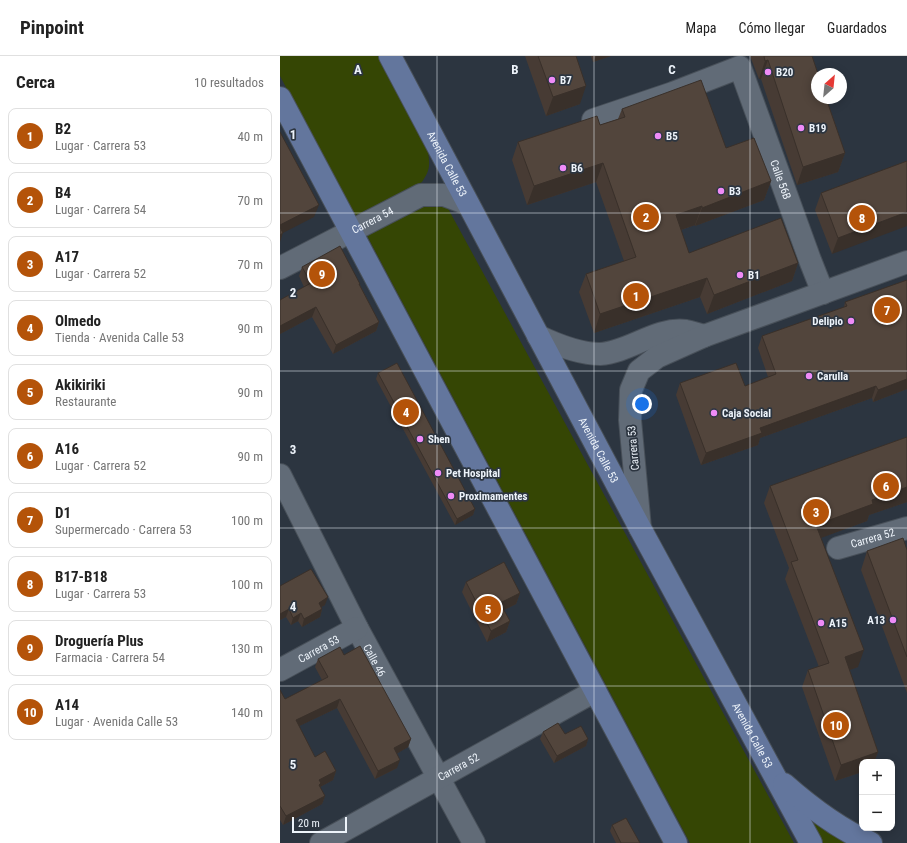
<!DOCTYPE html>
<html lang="es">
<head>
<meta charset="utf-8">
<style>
	:root { --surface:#fff; --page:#f2f2f2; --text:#222; --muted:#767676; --line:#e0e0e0; --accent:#b45309 }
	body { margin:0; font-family:"Roboto Condensed",sans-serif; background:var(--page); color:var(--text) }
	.controls { position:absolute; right:12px; bottom:12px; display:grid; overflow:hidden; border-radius:8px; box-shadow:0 2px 10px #0003 }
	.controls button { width:36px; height:36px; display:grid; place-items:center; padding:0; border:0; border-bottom:1px solid var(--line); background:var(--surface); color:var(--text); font:20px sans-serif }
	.compass { position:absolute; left:531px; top:12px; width:36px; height:36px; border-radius:50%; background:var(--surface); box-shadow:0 2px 10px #0003; rotate:27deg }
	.scale { position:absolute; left:12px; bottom:10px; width:55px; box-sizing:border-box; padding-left:4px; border:2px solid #edf3fa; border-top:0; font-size:11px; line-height:14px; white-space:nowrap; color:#edf3fa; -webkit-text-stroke:3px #2c3540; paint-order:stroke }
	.you { position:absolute; left:362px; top:348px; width:14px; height:14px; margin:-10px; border:3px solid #fff; border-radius:50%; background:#1a73e8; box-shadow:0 0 0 6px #1a73e833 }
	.badge { display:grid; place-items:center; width:26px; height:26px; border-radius:50%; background:var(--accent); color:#fff; font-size:13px; font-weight:700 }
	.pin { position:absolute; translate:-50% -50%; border:2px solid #fff; box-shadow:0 1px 4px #0006 }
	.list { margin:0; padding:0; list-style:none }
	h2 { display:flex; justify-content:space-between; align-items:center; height:52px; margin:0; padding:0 16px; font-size:17px }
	h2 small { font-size:13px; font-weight:400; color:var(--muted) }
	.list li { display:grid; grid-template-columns:26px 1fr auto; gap:12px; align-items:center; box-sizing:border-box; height:56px; margin:0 8px 8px; padding:0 8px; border:1px solid var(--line); border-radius:8px }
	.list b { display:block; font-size:15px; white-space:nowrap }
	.list p { margin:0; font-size:13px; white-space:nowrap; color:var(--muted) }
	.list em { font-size:13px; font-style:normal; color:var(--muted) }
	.map { position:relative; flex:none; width:627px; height:787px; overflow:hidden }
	header { display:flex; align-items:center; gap:24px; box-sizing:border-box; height:56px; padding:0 20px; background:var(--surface); border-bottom:1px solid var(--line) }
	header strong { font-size:19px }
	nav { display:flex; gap:22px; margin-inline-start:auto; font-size:14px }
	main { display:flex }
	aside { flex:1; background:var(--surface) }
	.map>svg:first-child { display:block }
</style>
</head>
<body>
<header>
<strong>Pinpoint</strong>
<nav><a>Mapa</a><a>Cómo llegar</a><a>Guardados</a></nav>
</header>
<main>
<aside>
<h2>Cerca<small>10 resultados</small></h2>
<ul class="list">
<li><span class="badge">1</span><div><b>B2</b><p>Lugar · Carrera 53</p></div><em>40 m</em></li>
<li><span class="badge">2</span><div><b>B4</b><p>Lugar · Carrera 54</p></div><em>70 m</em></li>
<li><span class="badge">3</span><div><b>A17</b><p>Lugar · Carrera 52</p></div><em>70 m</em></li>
<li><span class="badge">4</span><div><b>Olmedo</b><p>Tienda · Avenida Calle 53</p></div><em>90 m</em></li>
<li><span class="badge">5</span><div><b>Akikiriki</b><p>Restaurante</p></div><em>90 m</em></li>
<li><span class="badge">6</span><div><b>A16</b><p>Lugar · Carrera 52</p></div><em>90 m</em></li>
<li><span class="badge">7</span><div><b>D1</b><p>Supermercado · Carrera 53</p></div><em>100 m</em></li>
<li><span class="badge">8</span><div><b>B17-B18</b><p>Lugar · Carrera 53</p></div><em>100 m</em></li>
<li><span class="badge">9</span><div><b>Droguería Plus</b><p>Farmacia · Carrera 54</p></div><em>130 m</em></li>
<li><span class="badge">10</span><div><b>A14</b><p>Lugar · Avenida Calle 53</p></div><em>140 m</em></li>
</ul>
</aside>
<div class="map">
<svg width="627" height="787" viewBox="0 0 627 787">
	<rect width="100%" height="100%" fill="#2c3540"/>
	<!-- green -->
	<path fill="#354604" d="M 0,0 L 98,0 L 148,96 C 150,110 150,114 142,126 L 75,160 L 0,20 Z
		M 149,146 L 165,147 L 514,787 L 410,787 L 86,178 Z
		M 518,750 L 574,787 L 539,787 Z"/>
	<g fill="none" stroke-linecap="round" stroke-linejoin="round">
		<!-- street casing -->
		<g stroke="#485059" stroke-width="24">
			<g id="street">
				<path id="s1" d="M 313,64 L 393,37 L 460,11 L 530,204 L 543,237"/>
				<path id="s2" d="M 0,212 L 141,139 L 164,139 L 188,148"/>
				<path d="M 258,280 C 277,289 299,298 320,298 C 350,296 376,271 406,275 C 412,276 418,278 424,280"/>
				<path id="s3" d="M 0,419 L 77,572 L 194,787"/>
				<path d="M 360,472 L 350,364 L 351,334 L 359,315 L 377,301 L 424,280 L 627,206"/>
				<path id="s4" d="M 558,492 L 627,472"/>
				<path id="s5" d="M 0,614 L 77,572"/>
				<path id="s6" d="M 41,787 L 315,635"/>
			</g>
		</g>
		<!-- secondary casing -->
		<g stroke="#485059" stroke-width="24">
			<g id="secondary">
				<path id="s7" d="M 110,0 L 360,472 L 531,787"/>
				<path d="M 0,42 L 396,787"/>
				<path d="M 504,728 C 530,751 559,773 591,787"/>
			</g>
		</g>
		<!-- street -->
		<use href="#street" stroke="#616b77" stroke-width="22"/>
		<!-- secondary -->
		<use href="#secondary" stroke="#63769d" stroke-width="22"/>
	</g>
	<!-- wall -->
	<path fill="#473b34" d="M 245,0 L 296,0 L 300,48 L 266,60 Z
		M 311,0 L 331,0 L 313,6 Z
		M 470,0 L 532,0 L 565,97 L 558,116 L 517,129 L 481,23 L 479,23 Z
		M 342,53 L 446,92 L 491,125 L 484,144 L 415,170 L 415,169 L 401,174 L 409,197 L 518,207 L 512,225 L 427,258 L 420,241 L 314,277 L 299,236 L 306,218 L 344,205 L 316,126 L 247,149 L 232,104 L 238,86 L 320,69 L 338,63 Z
		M 627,105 L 552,198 L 535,154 L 541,137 Z
		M 22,211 L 80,229 L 99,266 L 96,275 L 53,298 L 32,261 L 0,278 L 0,244 L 24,231 L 19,220 Z
		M 627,224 L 627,333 L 593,346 L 592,342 L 480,382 L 478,389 L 421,409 L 396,339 L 400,327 L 465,330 L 488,321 L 478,292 L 482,280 L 564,251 L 565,246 Z
		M 98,317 L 195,453 L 193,459 L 175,469 L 96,323 Z
		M 490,430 L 627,446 L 589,459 L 587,465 L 540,482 L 578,611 L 569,614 L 598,696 L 594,706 L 582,706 L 582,716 L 555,725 L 522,631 L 528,614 L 539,611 L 505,523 L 509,512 L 484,447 Z
		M 627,494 L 627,637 L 581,514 L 587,495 Z
		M 186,526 L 240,537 L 236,548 L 224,554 L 230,565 L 226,576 L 207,586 L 182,536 Z
		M 0,530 L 45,549 L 41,551 L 42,553 L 40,561 L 22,571 L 18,565 L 11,569 L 6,561 L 0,564 Z
		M 64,599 L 131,683 L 128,691 L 116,698 L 117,712 L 95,723 L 57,652 L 19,670 L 35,701 L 56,715 L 53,724 L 40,731 L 45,740 L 42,748 L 3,769 L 0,764 L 0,634 L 5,643 L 42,624 L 35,611 L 38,603 Z
		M 263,676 L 285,678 L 308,683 L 306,690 L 274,707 L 260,683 Z
		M 332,769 L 360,787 L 336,787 L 330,775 Z"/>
	<!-- shaded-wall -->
	<path fill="#39302a" d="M 316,0 L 331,0 L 313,6 Z
		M 488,4 L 481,23 L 479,23 L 485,5 Z
		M 306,30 L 300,48 L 266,60 L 273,41 Z
		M 565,97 L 558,116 L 517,129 L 523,111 Z
		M 323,107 L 316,126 L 247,149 L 254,130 Z
		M 491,125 L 484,144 L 415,170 L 422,152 Z
		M 39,149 L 34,161 L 3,177 L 0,186 L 0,169 Z
		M 422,150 L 415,169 L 389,178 L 396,159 Z
		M 627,156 L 627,170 L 552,198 L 558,182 Z
		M 518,207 L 512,225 L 427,258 L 434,239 Z
		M 427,222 L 420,241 L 314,277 L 320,258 Z
		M 36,251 L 32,261 L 0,278 L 0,270 Z
		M 99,266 L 96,275 L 53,298 L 56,289 Z
		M 627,323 L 627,333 L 593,346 L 598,334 Z
		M 596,330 L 592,342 L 480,382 L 478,389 L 421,409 L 426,397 L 480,372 Z
		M 627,431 L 627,446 L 589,459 L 587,465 L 530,486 L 536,469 L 592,444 Z
		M 195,453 L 193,459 L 175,469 L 177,463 Z
		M 240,537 L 236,548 L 216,558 L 220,547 Z
		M 48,541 L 45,549 L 36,554 L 39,547 Z
		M 9,553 L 6,561 L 0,564 L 0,558 Z
		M 42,553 L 40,561 L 22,571 L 24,563 Z
		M 21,557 L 18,565 L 11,569 L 13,562 Z
		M 230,565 L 226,576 L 207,586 L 211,575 Z
		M 584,594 L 578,611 L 559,618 L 565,601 Z
		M 60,643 L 57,652 L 13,673 L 16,664 Z
		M 131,683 L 128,691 L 111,701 L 114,692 Z
		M 308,683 L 306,690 L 274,707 L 277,700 Z
		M 598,696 L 594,706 L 582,706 L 582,716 L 555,725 L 561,709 Z
		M 120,704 L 117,712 L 95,723 L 98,715 Z
		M 56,715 L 53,724 L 40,731 L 38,736 L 39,724 Z
		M 45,740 L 42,748 L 3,769 L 6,760 Z"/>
	<!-- building -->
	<path fill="#52453c" stroke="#39302a" d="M 258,0 L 296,0 L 306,30 L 273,41 Z
		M 484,0 L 532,0 L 538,18 L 537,18 L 537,42 L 546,42 L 565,97 L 523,111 L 488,4 L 485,5 Z
		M 421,24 L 446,92 L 474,82 L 491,125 L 422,152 L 422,150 L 396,159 L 409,197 L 501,162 L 518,207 L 434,239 L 427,222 L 320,258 L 306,218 L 356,201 L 323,107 L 254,130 L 238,86 L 317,60 L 320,69 L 345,61 L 342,53 Z
		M 0,76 L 39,149 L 0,169 Z
		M 627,105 L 627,156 L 558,182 L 541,137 Z
		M 0,171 L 3,177 L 0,179 Z
		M 60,190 L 80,228 L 79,228 L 99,266 L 56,289 L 36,251 L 0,270 L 0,244 L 31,227 L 22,211 Z
		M 627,224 L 627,323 L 598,334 L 596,330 L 480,372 L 482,377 L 426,397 L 400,327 L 456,307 L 465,330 L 496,318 L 482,280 L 567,250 L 565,246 Z
		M 117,307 L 195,453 L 177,463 L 98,317 Z
		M 627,381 L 627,431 L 592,444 L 593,448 L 536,469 L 584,594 L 565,601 L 598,696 L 561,709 L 528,614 L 549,607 L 511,506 L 518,504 L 490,430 Z
		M 623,482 L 627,494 L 627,601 L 587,495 Z
		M 224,506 L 240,537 L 220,547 L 230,565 L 211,575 L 186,526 Z
		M 31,513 L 48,541 L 39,547 L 42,553 L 24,563 L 21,557 L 13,562 L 9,553 L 0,558 L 0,530 Z
		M 80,590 L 131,683 L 114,692 L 120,704 L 98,715 L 60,643 L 16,664 L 35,701 L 45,695 L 56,715 L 39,724 L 41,727 L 39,729 L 45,740 L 6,760 L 0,750 L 0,634 L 5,643 L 48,621 L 38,603 L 60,591 L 64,599 Z
		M 278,667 L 285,678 L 301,670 L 308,683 L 277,700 L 263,676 Z
		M 346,762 L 360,787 L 341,787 L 332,769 Z"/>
	<!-- grid -->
	<path fill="none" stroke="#edf3fa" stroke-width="1" stroke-opacity="0.55" d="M 157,0 L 157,787M 314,0 L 314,787M 470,0 L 470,787M 0,157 L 627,157M 0,315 L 627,315M 0,472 L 627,472M 0,630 L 627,630"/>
	<!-- markers -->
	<g fill="#ef8bf7" stroke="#2c3540" stroke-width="1.5">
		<circle cx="488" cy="16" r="4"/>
		<circle cx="272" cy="24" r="4"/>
		<circle cx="521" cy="72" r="4"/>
		<circle cx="378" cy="80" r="4"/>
		<circle cx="283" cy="112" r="4"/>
		<circle cx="441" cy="135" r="4"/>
		<circle cx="460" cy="219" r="4"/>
		<circle cx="571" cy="265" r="4"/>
		<circle cx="529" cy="320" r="4"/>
		<circle cx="434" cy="357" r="4"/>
		<circle cx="140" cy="383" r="4"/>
		<circle cx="158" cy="417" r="4"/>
		<circle cx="171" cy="440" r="4"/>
		<circle cx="613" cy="564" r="4"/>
		<circle cx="541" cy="567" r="4"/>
	</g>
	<g text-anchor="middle" stroke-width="3.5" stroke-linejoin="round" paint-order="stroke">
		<!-- poi labels -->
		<g font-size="11" font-weight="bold" fill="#edf3fa" stroke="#2c3540" text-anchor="start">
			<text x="496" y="20">B20</text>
			<text x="280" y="28">B7</text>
			<text x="529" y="76">B19</text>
			<text x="386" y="84">B5</text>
			<text x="291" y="116">B6</text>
			<text x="449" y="139">B3</text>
			<text x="468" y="223">B1</text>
			<text x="563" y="269" text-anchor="end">Delipio</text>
			<text x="537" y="324">Carulla</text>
			<text x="442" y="361">Caja Social</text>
			<text x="148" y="387">Shen</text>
			<text x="166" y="421">Pet Hospital</text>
			<text x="179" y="444">Proximamentes</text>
			<text x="605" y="568" text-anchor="end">A13</text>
			<text x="549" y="571">A15</text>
		</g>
		<!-- street labels -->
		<g font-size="11" fill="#edf3fa" stroke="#2c3540">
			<text dy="4" stroke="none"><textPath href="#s7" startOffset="122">Avenida Calle 53</textPath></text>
			<text dy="4" stroke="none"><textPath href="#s1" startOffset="276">Calle 56B</textPath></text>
			<text dy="4" stroke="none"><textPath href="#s2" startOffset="104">Carrera 54</textPath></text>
			<text transform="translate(353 392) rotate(-95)" y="4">Carrera 53</text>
			<text dy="4" stroke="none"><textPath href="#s7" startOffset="446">Avenida Calle 53</textPath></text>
			<text dy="4" stroke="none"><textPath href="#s4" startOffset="36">Carrera 52</textPath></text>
			<text dy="4" stroke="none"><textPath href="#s5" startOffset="44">Carrera 53</textPath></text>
			<text dy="4" stroke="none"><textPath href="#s3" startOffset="208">Calle 46</textPath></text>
			<text dy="4" stroke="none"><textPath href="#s7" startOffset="770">Avenida Calle 53</textPath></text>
			<text dy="4" stroke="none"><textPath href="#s6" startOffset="157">Carrera 52</textPath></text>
		</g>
	</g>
	<g font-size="13" text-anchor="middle" font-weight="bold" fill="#edf3fa" stroke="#2c3540" stroke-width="3.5" stroke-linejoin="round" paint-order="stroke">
		<text x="78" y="18">A</text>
		<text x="235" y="18">B</text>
		<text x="392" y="18">C</text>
		<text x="13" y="83">1</text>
		<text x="13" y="241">2</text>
		<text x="13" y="398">3</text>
		<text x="13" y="555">4</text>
		<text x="13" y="713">5</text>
	</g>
</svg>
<div class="controls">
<button>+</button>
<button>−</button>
</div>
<svg class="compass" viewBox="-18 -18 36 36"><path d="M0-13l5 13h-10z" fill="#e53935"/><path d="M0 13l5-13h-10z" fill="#767676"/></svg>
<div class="scale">20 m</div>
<div class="you"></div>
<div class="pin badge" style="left:356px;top:240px">1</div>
<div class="pin badge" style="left:366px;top:161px">2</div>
<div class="pin badge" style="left:536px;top:456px">3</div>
<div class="pin badge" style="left:126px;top:356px">4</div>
<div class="pin badge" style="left:208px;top:553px">5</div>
<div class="pin badge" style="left:606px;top:430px">6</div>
<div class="pin badge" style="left:607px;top:254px">7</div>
<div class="pin badge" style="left:582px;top:162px">8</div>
<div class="pin badge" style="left:42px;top:218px">9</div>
<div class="pin badge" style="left:556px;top:669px">10</div>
</div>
</main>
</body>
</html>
